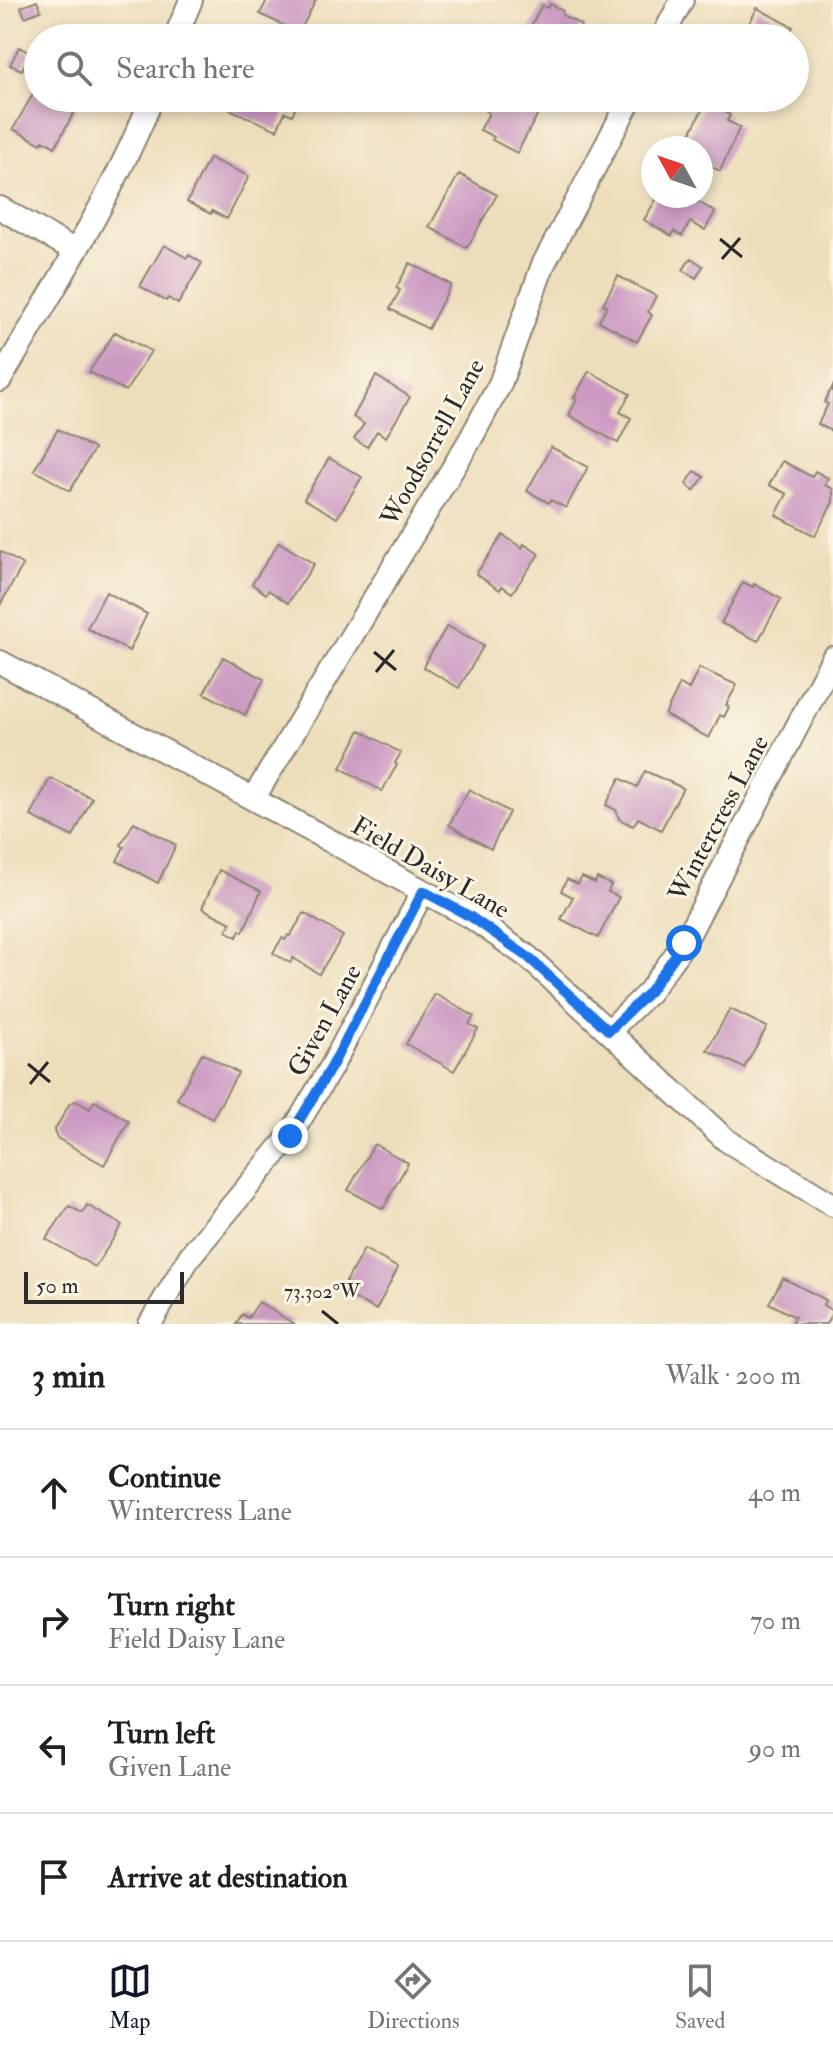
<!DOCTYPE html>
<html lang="en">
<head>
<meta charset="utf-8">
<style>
	:root { --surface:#fff; --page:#f6f6f6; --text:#202124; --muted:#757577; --line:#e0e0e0; --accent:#111827 }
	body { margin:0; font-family:"IM FELL Double Pica",serif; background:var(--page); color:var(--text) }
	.compass { position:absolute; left:641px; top:136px; width:72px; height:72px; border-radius:50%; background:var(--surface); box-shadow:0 4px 12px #0003; rotate:310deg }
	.scale { position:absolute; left:24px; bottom:20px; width:160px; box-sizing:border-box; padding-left:8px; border:4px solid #2b2b2b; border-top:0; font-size:22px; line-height:28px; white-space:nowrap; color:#2b2b2b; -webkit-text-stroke:6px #fcf5e5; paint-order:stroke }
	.stop { position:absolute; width:24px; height:24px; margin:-18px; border:6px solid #1a73e8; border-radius:50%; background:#fff }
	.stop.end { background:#1a73e8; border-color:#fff; box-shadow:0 2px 8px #0008 }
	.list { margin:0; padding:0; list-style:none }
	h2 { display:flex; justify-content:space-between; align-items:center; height:104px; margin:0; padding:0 32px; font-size:34px }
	h2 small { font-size:26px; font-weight:400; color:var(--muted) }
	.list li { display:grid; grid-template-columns:52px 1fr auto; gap:24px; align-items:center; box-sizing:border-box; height:128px; padding:0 32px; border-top:2px solid var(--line) }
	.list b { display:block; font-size:30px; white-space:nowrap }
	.list p { margin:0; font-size:26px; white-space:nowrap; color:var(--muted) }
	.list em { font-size:26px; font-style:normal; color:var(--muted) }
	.icon { flex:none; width:44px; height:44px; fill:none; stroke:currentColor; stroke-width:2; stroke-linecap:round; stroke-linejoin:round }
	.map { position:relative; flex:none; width:833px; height:1324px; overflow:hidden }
	.search { position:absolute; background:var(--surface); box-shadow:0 4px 12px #0003; left:24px; right:24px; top:24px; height:88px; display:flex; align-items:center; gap:20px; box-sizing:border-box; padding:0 28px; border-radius:44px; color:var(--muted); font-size:30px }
	.sheet { height:616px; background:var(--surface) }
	nav { display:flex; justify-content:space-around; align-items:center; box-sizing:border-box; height:112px; border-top:2px solid var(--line); background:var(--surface); font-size:22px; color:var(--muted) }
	nav a { display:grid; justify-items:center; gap:4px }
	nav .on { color:var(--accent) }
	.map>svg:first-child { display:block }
</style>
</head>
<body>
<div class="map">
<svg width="833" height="1324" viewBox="0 0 833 1324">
	<rect width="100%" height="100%" fill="#fcf5e5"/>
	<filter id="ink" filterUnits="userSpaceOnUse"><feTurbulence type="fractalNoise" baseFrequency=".0125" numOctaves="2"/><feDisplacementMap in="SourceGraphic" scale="16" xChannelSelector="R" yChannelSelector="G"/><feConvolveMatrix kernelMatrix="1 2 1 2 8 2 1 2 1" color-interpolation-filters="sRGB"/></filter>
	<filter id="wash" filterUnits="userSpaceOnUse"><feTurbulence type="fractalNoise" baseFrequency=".006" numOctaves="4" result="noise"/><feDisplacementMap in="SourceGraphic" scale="32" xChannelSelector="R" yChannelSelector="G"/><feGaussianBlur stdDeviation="1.8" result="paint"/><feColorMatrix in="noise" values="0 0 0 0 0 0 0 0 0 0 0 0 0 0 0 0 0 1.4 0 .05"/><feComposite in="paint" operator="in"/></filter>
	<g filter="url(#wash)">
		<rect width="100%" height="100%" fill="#eddebb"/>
		<g id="blocks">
			<!-- building -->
			<path fill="#cc9bc3" d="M 267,0 L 316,0 L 299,33 L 260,14 Z
				M 37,1 L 41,11 L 25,17 L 21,7 Z
				M 550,4 L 563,11 L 562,15 L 581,25 L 574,38 L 529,38 L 532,32 L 529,30 L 542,5 L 548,8 Z
				M 757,8 L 793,27 L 787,38 L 742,38 Z
				M 19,47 L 30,53 L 22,70 L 10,65 Z
				M 34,92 L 38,94 L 38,98 L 51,101 L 57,98 L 76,109 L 55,147 L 43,140 L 41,144 L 13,129 Z
				M 234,98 L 300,98 L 292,115 L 285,112 L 277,130 L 229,109 Z
				M 493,98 L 526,98 L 542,106 L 517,153 L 492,140 L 494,137 L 480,130 L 489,113 L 486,111 Z
				M 706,102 L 730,115 L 727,121 L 740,127 L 720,171 L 701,162 L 701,148 L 683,148 Z
				M 209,158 L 249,176 L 227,219 L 212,211 L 211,214 L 187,202 Z
				M 459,174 L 497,195 L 467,248 L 429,227 Z
				M 658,196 L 689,196 L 715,212 L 705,230 L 690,222 L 682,236 L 674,231 L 672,236 L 644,220 Z
				M 164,245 L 187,258 L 189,255 L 202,263 L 178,304 L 168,298 L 166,301 L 140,286 Z
				M 691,258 L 703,266 L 696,278 L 683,270 Z
				M 410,263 L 451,285 L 428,329 L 390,309 L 400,290 L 396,288 Z
				M 618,276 L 656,296 L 648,312 L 652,315 L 637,342 L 599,321 L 607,306 L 603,304 Z
				M 115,332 L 151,351 L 126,391 L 89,372 Z
				M 589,371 L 630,394 L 620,412 L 631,418 L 618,443 L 569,415 L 577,399 L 574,398 Z
				M 376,376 L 410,397 L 386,437 L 377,431 L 367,447 L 354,439 L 364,424 L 353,417 Z
				M 833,386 L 833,432 L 818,424 L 828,404 L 824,402 Z
				M 58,429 L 94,449 L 70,491 L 34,470 Z
				M 551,447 L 588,467 L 566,508 L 551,500 L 549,503 L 527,491 Z
				M 329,458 L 362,477 L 337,518 L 304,499 Z
				M 782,461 L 812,477 L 815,471 L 828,478 L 825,485 L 833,489 L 833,502 L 815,536 L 776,515 L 787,494 L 769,485 Z
				M 695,471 L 704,477 L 694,491 L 686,484 Z
				M 503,535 L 522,548 L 524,544 L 539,554 L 512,593 L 502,586 L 500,590 L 476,574 Z
				M 279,542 L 314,564 L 288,603 L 268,590 L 266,594 L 252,584 Z
				M 0,551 L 23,565 L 0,605 Z
				M 743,582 L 753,587 L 754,584 L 781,599 L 758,641 L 721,623 Z
				M 106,592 L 147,614 L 129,651 L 87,628 Z
				M 447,626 L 484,645 L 459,688 L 423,667 Z
				M 223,657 L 264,679 L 245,715 L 204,693 Z
				M 699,668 L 737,685 L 726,705 L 729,707 L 724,717 L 720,715 L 709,738 L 665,715 L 680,684 L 689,689 Z
				M 360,730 L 401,753 L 395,763 L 397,765 L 382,791 L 341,768 Z
				M 645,771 L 683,788 L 661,830 L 638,818 L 633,826 L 619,819 L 616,810 L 606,805 L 620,778 L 637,787 Z
				M 50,778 L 92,798 L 73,837 L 31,816 Z
				M 469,789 L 509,812 L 491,849 L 449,825 Z
				M 134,822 L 176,845 L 158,883 L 117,861 L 124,847 L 121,845 Z
				M 219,870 L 261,891 L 243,932 L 240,930 L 237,937 L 226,931 L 231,923 L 202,908 Z
				M 582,877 L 595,883 L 597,878 L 611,885 L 608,892 L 619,897 L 598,938 L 561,919 L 573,897 L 561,891 L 567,879 L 578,884 Z
				M 304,913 L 343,936 L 319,974 L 293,958 L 290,963 L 273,953 L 282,938 L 285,940 L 288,935 L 290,936 Z
				M 435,994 L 474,1016 L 469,1024 L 478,1029 L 454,1071 L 406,1044 Z
				M 730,1009 L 767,1027 L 744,1068 L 707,1050 Z
				M 202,1053 L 238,1073 L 212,1119 L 177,1099 Z
				M 76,1101 L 90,1109 L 94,1101 L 129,1121 L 104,1165 L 57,1138 L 54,1131 L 70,1103 Z
				M 374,1144 L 408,1163 L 383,1209 L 348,1190 Z
				M 87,1205 L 122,1225 L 95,1267 L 46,1239 L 69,1206 L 82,1213 Z
				M 364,1249 L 398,1268 L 376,1310 L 341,1291 Z
				M 783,1278 L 826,1300 L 823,1305 L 833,1311 L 826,1324 L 791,1324 L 795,1317 L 769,1303 Z
				M 259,1302 L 294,1324 L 236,1324 L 242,1314 L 248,1318 Z"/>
		</g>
	</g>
	<g filter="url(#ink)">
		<use href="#blocks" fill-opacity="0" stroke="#8c8473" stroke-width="2"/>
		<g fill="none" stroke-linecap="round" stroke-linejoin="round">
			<!-- street casing -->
			<g stroke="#8c8473" stroke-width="26">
				<path id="street" d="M 175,38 L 191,0
					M 662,38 L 682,0
					M 0,208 L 76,251
					M 0,380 C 54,288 112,197 152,98
					M 0,662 L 471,917 L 528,957 L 726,1140 L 833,1205
					M 253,799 L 470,440 L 500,384 L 543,265 L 631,98
					M 609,1031 L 649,992 L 684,943 L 833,658
					M 150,1324 L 190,1256 L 290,1136 L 332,1066 L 423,891"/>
			</g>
			<!-- street -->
			<use href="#street" stroke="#fff" stroke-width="22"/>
		</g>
	</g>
	<g fill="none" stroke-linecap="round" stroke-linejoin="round" filter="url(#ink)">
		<!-- route -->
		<path stroke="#1a73e8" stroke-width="10" d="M 290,1136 L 332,1066 L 423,891 L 471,917 L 528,957 L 609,1031 L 649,992 L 684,943"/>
	</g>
	<!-- ticks -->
	<path fill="none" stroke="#2b2b2b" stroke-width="3" d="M 720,239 L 742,257M 722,259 L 740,238M 374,652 L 396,670M 376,672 L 394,650M 28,1064 L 50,1082M 30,1084 L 48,1062M 322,1311 L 338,1324"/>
	<g text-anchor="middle" stroke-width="6" stroke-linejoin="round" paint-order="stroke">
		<!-- street labels -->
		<g font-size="26" fill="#2b2b2b" stroke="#fcf5e5">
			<text transform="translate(432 442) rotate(-61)" y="9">Woodsorrell Lane</text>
			<text transform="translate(718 818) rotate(-62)" y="9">Wintercress Lane</text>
			<text transform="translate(431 867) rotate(30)" y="9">Field Daisy Lane</text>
			<text transform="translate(324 1020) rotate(-61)" y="9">Given Lane</text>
		</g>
	</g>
	<g font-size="20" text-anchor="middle" fill="#2b2b2b" stroke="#fcf5e5" stroke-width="6" stroke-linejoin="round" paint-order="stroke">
		<text x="322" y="1298">73.302°W</text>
	</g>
</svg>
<svg class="compass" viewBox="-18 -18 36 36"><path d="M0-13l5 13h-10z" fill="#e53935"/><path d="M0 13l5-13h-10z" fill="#757577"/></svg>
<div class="scale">50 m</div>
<div class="stop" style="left:684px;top:943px"></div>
<div class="stop end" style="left:290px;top:1136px"></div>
<div class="search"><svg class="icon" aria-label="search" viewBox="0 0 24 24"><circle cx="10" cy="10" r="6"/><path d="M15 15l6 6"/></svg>Search here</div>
</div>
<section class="sheet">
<h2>3 min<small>Walk · 200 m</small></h2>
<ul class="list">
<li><svg class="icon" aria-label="ahead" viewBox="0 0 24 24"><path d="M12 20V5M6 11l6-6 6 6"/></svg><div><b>Continue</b><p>Wintercress Lane</p></div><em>40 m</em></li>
<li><svg class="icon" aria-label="right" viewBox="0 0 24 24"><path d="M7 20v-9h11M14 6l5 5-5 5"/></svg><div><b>Turn right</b><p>Field Daisy Lane</p></div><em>70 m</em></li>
<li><svg class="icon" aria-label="left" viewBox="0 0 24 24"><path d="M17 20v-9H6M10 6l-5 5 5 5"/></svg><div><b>Turn left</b><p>Given Lane</p></div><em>90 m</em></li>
<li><svg class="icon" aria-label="arrive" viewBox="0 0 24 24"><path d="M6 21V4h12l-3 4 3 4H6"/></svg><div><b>Arrive at destination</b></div></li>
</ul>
</section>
<nav>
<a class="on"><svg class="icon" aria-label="map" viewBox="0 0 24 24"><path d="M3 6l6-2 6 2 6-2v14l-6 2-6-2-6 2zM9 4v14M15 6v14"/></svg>Map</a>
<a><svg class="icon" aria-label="directions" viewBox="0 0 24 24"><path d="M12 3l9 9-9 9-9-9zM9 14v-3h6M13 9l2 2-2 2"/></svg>Directions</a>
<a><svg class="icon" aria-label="saved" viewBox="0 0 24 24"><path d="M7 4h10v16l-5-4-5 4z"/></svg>Saved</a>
</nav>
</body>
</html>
